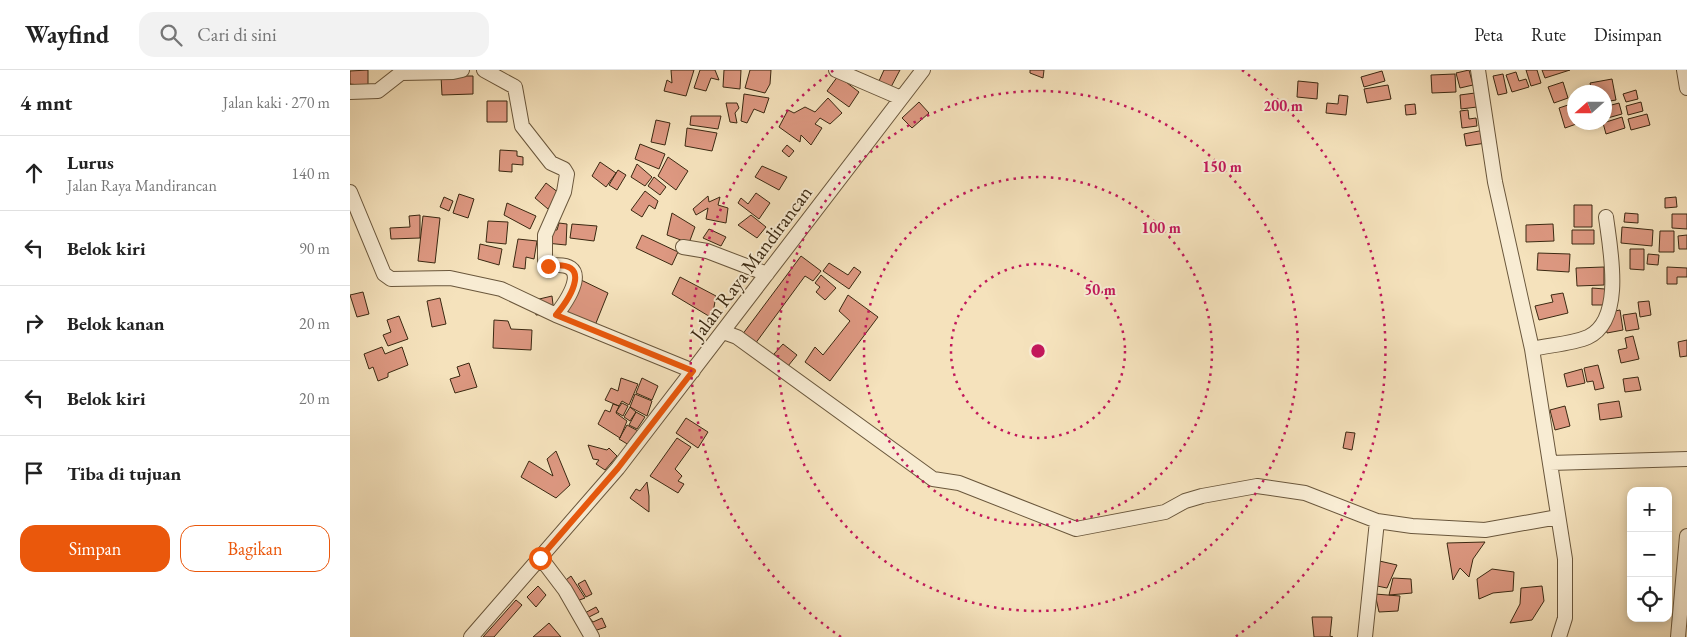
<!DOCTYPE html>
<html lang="id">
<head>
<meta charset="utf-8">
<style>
	:root { --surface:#fff; --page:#f2f2f2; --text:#222; --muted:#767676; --line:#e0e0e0; --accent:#ea580c }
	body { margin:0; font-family:"EB Garamond",serif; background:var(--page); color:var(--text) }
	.controls { position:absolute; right:15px; bottom:15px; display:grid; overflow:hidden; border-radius:10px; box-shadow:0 2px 8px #0003 }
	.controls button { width:45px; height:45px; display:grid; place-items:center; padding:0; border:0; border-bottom:1px solid var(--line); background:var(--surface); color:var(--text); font:25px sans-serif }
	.compass { position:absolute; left:1217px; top:15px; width:45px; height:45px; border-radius:50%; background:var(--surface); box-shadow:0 2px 8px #0003; rotate:249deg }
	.stop { position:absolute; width:15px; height:15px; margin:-11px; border:4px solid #ea580c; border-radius:50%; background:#fff }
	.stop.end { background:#ea580c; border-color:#fff; box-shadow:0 1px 5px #0008 }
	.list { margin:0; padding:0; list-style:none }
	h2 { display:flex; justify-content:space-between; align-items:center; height:65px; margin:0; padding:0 20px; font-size:21px }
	h2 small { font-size:16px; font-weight:400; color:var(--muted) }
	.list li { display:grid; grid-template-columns:32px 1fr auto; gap:15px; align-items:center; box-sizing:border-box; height:75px; padding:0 20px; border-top:1px solid var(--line) }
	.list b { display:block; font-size:19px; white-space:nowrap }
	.list p { margin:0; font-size:16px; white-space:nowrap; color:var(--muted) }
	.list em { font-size:16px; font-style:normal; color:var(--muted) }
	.actions { display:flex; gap:10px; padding:15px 20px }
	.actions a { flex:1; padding:11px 0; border:1px solid var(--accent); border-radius:15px; text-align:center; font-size:18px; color:var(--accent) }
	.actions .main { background:var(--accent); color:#fff }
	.icon { flex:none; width:28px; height:28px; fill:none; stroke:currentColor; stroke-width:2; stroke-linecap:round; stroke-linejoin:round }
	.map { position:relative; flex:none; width:1337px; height:567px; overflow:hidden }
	header { display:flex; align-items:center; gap:30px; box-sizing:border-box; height:70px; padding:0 25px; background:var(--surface); border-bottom:1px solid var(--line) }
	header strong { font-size:24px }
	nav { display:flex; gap:28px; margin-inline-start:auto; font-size:18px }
	.search { width:350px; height:45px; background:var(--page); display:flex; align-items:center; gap:12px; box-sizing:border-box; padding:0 18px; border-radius:15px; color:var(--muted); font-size:19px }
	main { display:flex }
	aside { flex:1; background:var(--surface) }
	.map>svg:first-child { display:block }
</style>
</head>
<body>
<header>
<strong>Wayfind</strong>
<div class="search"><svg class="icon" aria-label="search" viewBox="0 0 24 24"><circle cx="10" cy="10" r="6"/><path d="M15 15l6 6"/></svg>Cari di sini</div>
<nav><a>Peta</a><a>Rute</a><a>Disimpan</a></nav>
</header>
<main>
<aside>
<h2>4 mnt<small>Jalan kaki · 270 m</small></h2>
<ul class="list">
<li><svg class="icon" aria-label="ahead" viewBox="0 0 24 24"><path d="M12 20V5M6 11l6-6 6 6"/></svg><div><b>Lurus</b><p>Jalan Raya Mandirancan</p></div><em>140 m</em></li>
<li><svg class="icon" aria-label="left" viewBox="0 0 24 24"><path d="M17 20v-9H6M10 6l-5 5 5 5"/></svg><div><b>Belok kiri</b></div><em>90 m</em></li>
<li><svg class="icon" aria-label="right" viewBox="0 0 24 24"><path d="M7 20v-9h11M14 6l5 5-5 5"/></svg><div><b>Belok kanan</b></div><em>20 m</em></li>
<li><svg class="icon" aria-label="left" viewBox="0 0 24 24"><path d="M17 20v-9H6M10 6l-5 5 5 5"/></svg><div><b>Belok kiri</b></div><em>20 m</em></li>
<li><svg class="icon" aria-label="arrive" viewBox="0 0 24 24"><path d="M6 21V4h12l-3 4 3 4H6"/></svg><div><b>Tiba di tujuan</b></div></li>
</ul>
<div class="actions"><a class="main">Simpan</a><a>Bagikan</a></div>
</aside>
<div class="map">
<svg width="1337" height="567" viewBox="0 0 1337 567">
	<rect width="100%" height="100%" fill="#f5e2bc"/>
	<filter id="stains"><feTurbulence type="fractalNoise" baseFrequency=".004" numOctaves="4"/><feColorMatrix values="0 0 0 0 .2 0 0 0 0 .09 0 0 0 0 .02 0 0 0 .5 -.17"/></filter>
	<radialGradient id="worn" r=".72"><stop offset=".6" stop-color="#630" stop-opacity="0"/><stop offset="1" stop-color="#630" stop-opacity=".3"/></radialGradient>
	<!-- building -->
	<path fill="#dd9881" stroke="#3b2912" d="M 18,0 L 18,16 L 0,14 L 0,1 Z
		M 321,0 L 344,0 L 336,26 L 314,21 L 317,10 L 322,13 Z
		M 350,0 L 365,0 L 369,10 L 361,8 L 356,21 L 344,18 Z
		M 374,0 L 391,0 L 390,19 L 373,17 Z
		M 400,0 L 421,0 L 420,14 L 415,23 L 395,18 Z
		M 534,0 L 550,0 L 541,17 L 529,11 Z
		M 680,0 L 694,0 L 693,8 L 680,3 Z
		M 1119,0 L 1123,15 L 1110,18 L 1106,3 Z
		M 1176,0 L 1187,0 L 1191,13 L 1181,16 Z
		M 1192,0 L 1220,0 L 1195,8 Z
		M 1032,1 L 1035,11 L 1014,17 L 1011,7 Z
		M 1166,2 L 1169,11 L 1176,9 L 1179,17 L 1162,22 L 1156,5 Z
		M 1105,4 L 1106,22 L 1082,23 L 1081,5 Z
		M 1153,4 L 1157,23 L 1148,25 L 1143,6 Z
		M 91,6 L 123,6 L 123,24 L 92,25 Z
		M 488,6 L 509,22 L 499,37 L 477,21 Z
		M 1262,9 L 1266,30 L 1254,32 L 1254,22 L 1242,22 L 1240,13 Z
		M 948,11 L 968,13 L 967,29 L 947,27 Z
		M 1213,12 L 1218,28 L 1204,33 L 1198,17 Z
		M 1038,15 L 1041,29 L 1017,33 L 1014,19 Z
		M 1286,20 L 1288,29 L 1276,32 L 1273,24 Z
		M 1125,23 L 1127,37 L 1111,39 L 1110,25 Z
		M 394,24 L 419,28 L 414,43 L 404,39 L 397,53 L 391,51 Z
		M 989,25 L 998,26 L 996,45 L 976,43 L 977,33 L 988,34 Z
		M 478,28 L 492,43 L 480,54 L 470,48 L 465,54 L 472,58 L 461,75 L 451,65 L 450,72 L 429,57 L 438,40 L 444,43 L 455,37 L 465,42 Z
		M 137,31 L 157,31 L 157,52 L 137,52 Z
		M 569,32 L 579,43 L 562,58 L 552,48 Z
		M 1291,32 L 1293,41 L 1278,45 L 1276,36 Z
		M 376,33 L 387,33 L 389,38 L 385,43 L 387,53 L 380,52 Z
		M 1224,33 L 1224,52 L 1232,52 L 1215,58 L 1209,38 Z
		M 1269,33 L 1272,44 L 1254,49 L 1254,37 Z
		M 1065,34 L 1066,44 L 1056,45 L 1055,35 Z
		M 1118,40 L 1119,49 L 1126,48 L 1127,56 L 1112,58 L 1110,41 Z
		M 1297,44 L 1300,55 L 1281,60 L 1278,49 Z
		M 341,46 L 371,46 L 368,59 L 340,55 Z
		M 1272,47 L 1275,58 L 1256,64 L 1253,53 Z
		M 306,50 L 320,53 L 315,75 L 301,72 Z
		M 337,58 L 367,63 L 362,81 L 335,76 Z
		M 1134,60 L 1136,73 L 1116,76 L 1114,64 Z
		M 290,74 L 315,84 L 309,99 L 285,89 Z
		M 437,75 L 444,81 L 439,87 L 432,81 Z
		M 150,80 L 167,81 L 167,86 L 173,87 L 173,95 L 162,94 L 162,102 L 149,101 Z
		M 318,87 L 338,101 L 326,120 L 308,106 Z
		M 250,92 L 266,103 L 256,117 L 242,106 Z
		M 287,94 L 302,107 L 295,116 L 281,107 Z
		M 412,96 L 437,107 L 429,120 L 405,107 Z
		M 268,100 L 276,105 L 267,120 L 259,115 Z
		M 304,107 L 316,117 L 310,125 L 298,116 Z
		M 196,113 L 209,123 L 198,139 L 185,128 Z
		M 295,121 L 308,131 L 305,139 L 299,135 L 292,147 L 281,140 Z
		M 406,123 L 420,133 L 409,149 L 388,133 L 391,128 L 398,134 Z
		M 109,124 L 124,129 L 118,148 L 103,143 Z
		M 358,126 L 359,132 L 370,127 L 368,135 L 378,138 L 376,153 L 356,149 L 358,138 L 346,145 L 343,139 Z
		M 94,127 L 103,131 L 99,141 L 90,137 Z
		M 1326,127 L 1327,137 L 1315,138 L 1315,128 Z
		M 157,133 L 186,146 L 180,159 L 154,145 Z
		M 1224,135 L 1242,135 L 1242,157 L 1224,157 Z
		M 322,143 L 345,157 L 339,173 L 317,165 Z
		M 1275,143 L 1288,144 L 1288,153 L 1274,152 Z
		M 1322,144 L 1337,144 L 1337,159 L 1322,158 Z
		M 70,145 L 70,168 L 41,169 L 40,158 L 60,157 L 59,146 Z
		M 401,145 L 416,157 L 407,168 L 388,155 Z
		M 73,146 L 90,148 L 85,193 L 68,191 Z
		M 138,151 L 158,152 L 156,174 L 136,172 Z
		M 209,153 L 217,154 L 216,175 L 196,173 L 201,160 L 207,160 Z
		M 222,154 L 247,156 L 244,171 L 220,168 Z
		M 1203,154 L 1204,171 L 1176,172 L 1176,155 Z
		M 1272,157 L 1303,160 L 1302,176 L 1271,173 Z
		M 359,159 L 376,167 L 371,176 L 353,168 Z
		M 1222,160 L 1244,160 L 1244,174 L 1222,174 Z
		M 1310,161 L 1324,161 L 1324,182 L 1309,182 Z
		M 292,165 L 328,182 L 322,195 L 286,178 Z
		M 1337,165 L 1337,179 L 1329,179 L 1328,166 Z
		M 168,169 L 187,171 L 184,189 L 176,187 L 175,199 L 163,197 Z
		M 130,174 L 152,179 L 149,195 L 128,189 Z
		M 1280,179 L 1294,179 L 1294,200 L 1280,199 Z
		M 1188,183 L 1220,184 L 1219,202 L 1187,200 Z
		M 1298,184 L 1309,185 L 1308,195 L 1297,194 Z
		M 451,186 L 471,201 L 463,211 L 455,206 L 405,274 L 392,265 Z
		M 479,193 L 498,205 L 504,197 L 511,202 L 499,219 L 473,201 Z
		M 1254,197 L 1254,215 L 1227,216 L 1226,198 Z
		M 1317,197 L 1337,198 L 1337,207 L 1327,207 L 1327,214 L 1317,214 Z
		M 471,205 L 486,218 L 475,230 L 466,222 L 470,217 L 465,213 Z
		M 330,207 L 366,226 L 362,248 L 322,224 Z
		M 229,209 L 258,223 L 244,258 L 217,244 Z
		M 1242,218 L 1255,219 L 1255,235 L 1242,235 Z
		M 13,222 L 19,244 L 7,247 L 0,225 Z
		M 1213,223 L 1218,243 L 1189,250 L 1185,236 L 1203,232 L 1201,225 Z
		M 498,225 L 528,247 L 480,311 L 455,292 L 465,277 L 473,285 L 500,251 L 489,241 Z
		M 202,226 L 204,243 L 186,245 L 185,230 Z
		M 90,228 L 96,254 L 82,257 L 77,231 Z
		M 1299,231 L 1301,245 L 1290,247 L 1288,232 Z
		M 1270,240 L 1273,260 L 1257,263 L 1255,252 L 1260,242 Z
		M 1286,243 L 1289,259 L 1276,261 L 1273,245 Z
		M 49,246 L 58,269 L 38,276 L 33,265 L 41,262 L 37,250 Z
		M 144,250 L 158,251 L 161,259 L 182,260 L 181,280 L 143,278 Z
		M 1283,266 L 1289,289 L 1271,293 L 1268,280 L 1277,278 L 1275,268 Z
		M 1337,270 L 1337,286 L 1330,287 L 1328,272 Z
		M 433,274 L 447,285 L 438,296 L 424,284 Z
		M 32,277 L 35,284 L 52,277 L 58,295 L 38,303 L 38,307 L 28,311 L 23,297 L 19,299 L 14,284 Z
		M 119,293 L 127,317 L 105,323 L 100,309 L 110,306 L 107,297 Z
		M 1248,295 L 1254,318 L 1245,320 L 1243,311 L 1237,312 L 1234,298 Z
		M 1232,299 L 1235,313 L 1217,317 L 1214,304 Z
		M 1288,307 L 1291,320 L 1275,322 L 1273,309 Z
		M 271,308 L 288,314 L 279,335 L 272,331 L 269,336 L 255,330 L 261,318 L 268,321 Z
		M 292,308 L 308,316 L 302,330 L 286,323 Z
		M 285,324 L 302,331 L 297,346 L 280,337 Z
		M 1269,331 L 1272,347 L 1250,350 L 1248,334 Z
		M 272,333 L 278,336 L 273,346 L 266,342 Z
		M 263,334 L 269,336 L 266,343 L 277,351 L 270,368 L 248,354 L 255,340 L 260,342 Z
		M 1215,336 L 1220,356 L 1205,360 L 1200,340 Z
		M 280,337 L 286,342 L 280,351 L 274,347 Z
		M 286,342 L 295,347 L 287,359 L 279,355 Z
		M 336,348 L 358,362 L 348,378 L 326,363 Z
		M 277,355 L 290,362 L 279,375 L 269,369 Z
		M 996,362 L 1005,363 L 1002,380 L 993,378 Z
		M 327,368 L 341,377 L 325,399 L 332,406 L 328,411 L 334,414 L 328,423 L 300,406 Z
		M 238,375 L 257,380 L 259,378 L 267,386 L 255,400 L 246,394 L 249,390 L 243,389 Z
		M 206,381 L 220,415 L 206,428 L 171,407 L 179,391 L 203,406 L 197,389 Z
		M 297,412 L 299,426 L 299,442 L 280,428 L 286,419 L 290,421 Z
		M 1135,472 L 1123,489 L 1119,507 L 1110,498 L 1103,510 L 1097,473 Z
		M 1025,490 L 1047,495 L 1037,518 L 1027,516 Z
		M 1142,499 L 1164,502 L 1163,521 L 1143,523 L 1129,529 L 1127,509 Z
		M 221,506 L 235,528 L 224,532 L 212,513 Z
		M 1043,508 L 1061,509 L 1062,523 L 1039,525 Z
		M 235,510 L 242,524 L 236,527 L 228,514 Z
		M 188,516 L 196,525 L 186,537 L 177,527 Z
		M 1192,516 L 1194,531 L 1182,550 L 1160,553 L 1170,534 L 1171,518 Z
		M 1025,524 L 1050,526 L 1048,541 L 1029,542 Z
		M 166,530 L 172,535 L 144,567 L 133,567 Z
		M 246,537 L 249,542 L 239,547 L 243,552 L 252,548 L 256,557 L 244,561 L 233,544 Z
		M 962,547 L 982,547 L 980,566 L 983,567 L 964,567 Z
		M 199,553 L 211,567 L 183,567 Z"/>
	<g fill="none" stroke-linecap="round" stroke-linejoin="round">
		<!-- minor casing -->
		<g stroke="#6a573c" stroke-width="16">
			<path id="minor" d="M 134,0 L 165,17 L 172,56 L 201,93 L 214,99 L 217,104 L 214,122 L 195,165 L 195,190 L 198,196 C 244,189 220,227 206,245
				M 486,0 L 551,28
				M 1128,0 L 1145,112 L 1182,279 L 1215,489 L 1215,548 L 1209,567
				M 1334,0 L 1337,18
				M 0,22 L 28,21 L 51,3 L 103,2 L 112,0
				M 0,122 L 34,204 L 41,209 L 100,208 L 151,219 L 206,245 L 343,301
				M 333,177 L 357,181 L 417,204
				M 373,262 L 387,267 L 583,409 L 609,413 L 726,459 L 815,442 L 835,431 L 852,426 L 907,416 L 955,423 L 1027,451 L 1062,456 L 1135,460 L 1208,447
				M 1182,279 C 1199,275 1222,274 1238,267 C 1275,250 1260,178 1256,147
				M 1200,393 L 1337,389
				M 190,487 L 215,520 L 242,567
				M 121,567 L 268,398 L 573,0
				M 1015,567 L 1027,451
				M 1328,567 L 1337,466"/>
		</g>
		<!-- minor -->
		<use href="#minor" stroke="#f8ecd3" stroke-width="14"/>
	</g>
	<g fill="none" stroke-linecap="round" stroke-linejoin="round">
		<!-- route -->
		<path stroke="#ea580c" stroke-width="6" d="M 190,488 L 268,398 L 343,301 L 206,245 C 221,227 244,189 198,196"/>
	</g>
	<!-- distance rings -->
	<g fill="none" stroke="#c2185b" stroke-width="2.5" stroke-dasharray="2.5 5">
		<circle cx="688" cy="281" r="87"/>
		<circle cx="688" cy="281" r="174"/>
		<circle cx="688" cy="281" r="260"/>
		<path d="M491 567A347 347 0 0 1 484 0M892 0A347 347 0 0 1 885 567"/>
	</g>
	<g text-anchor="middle" stroke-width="4" stroke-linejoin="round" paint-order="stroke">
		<!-- street labels -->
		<g font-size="20" fill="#3b2912" stroke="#f8ecd3">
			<text transform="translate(401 193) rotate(-53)" y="7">Jalan Raya Mandirancan</text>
		</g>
	</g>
	<circle cx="688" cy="281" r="8" fill="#c2185b" stroke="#f8ecd3" stroke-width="2.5"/>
	<g font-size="15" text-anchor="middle" font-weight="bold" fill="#c2185b" stroke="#f8ecd3" stroke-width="4" stroke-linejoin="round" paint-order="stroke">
		<text x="933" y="41">200 m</text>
		<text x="872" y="102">150 m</text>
		<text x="811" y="163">100 m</text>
		<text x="750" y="225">50 m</text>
	</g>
	<rect width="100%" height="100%" filter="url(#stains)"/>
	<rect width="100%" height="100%" fill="url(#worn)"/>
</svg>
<div class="controls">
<button>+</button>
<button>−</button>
<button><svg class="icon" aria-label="locate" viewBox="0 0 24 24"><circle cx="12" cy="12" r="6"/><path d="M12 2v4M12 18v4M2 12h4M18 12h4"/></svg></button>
</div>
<svg class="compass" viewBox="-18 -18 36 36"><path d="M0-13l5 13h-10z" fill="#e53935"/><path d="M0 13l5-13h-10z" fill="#767676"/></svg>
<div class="stop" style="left:190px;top:488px"></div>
<div class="stop end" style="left:198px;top:196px"></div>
</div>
</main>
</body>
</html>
